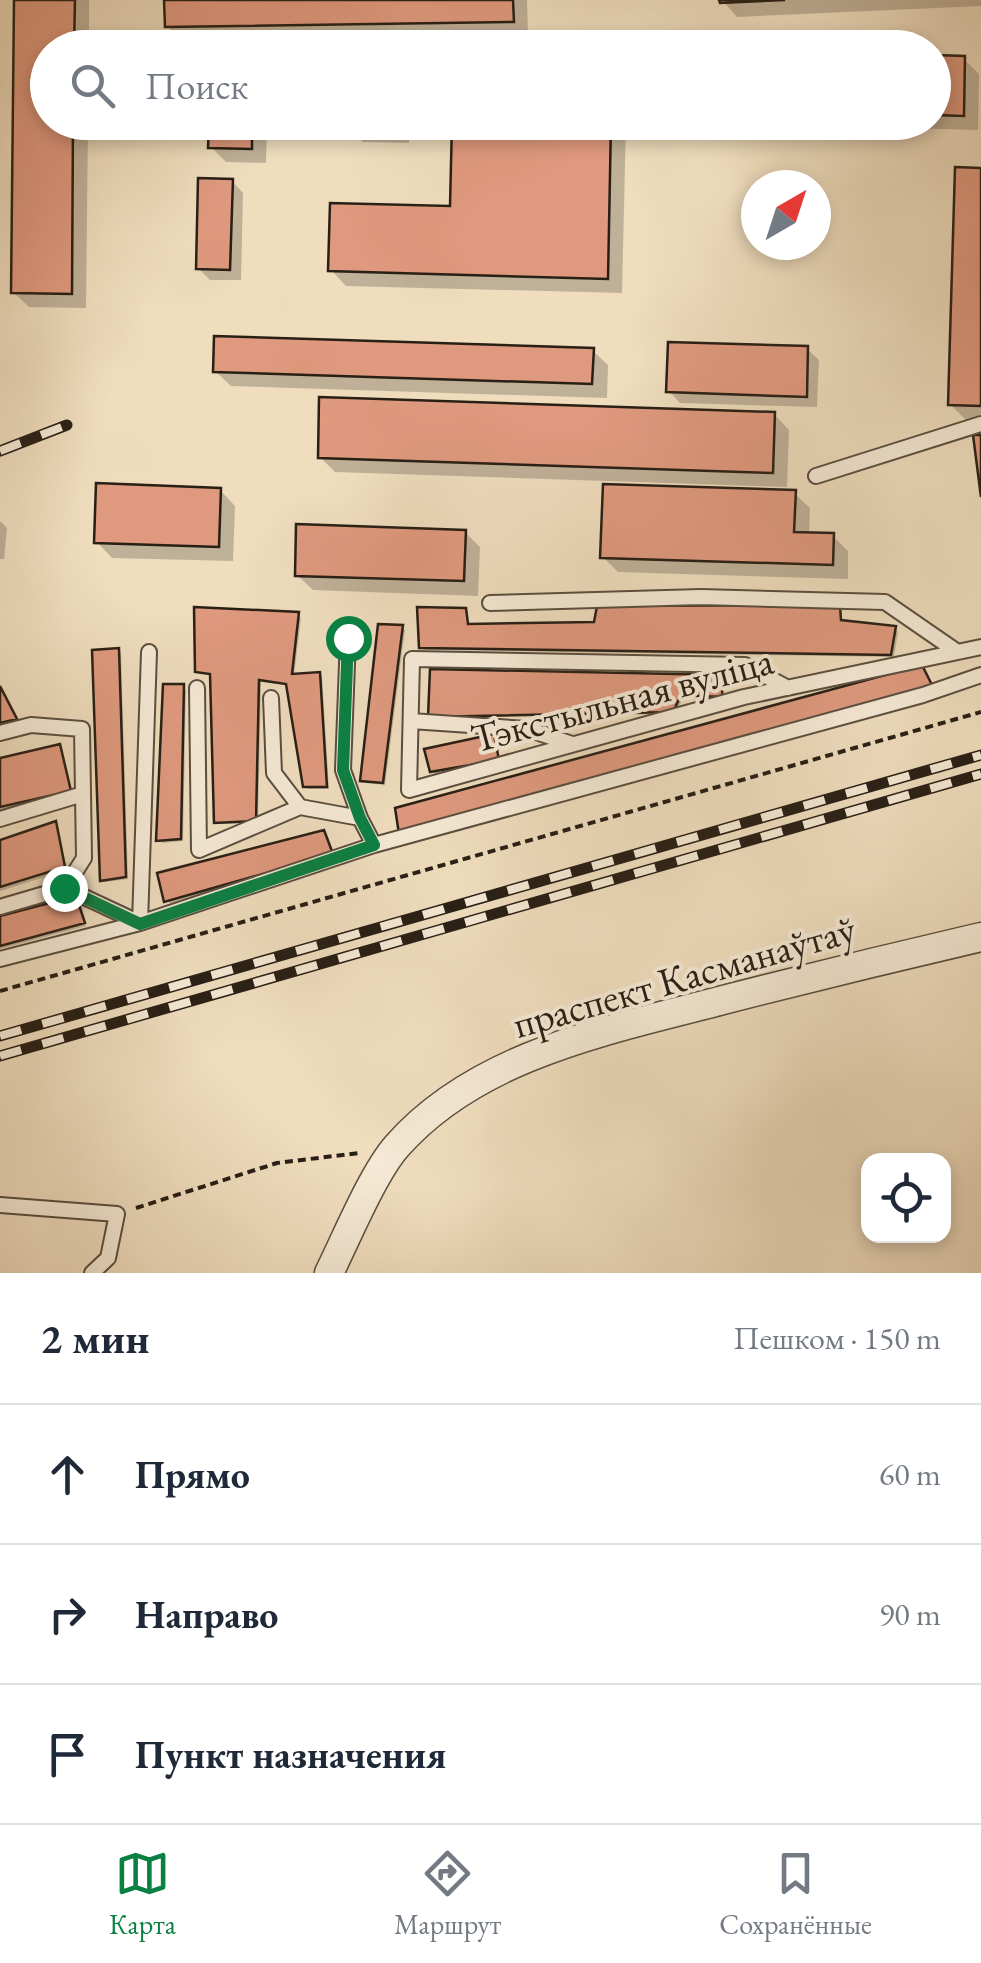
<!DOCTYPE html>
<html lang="ru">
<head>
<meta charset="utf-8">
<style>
	:root { --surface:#fff; --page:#f6f6f7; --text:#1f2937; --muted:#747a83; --line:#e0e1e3; --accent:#0b8043 }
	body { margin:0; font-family:"EB Garamond",serif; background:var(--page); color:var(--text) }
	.controls { position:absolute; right:30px; bottom:30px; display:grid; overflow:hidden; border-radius:20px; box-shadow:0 5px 15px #0003 }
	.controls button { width:90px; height:90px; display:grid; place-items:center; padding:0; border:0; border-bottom:2px solid var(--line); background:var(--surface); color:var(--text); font:50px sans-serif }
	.compass { position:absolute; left:741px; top:170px; width:90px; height:90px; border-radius:50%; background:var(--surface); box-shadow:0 5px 15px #0003; rotate:39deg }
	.stop { position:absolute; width:30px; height:30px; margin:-22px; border:8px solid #0b8043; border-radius:50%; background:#fff }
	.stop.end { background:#0b8043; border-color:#fff; box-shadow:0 2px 10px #0008 }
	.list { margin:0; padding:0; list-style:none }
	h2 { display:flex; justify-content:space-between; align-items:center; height:130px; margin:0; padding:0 40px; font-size:42px }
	h2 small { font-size:32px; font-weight:400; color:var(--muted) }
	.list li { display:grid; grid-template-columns:65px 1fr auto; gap:30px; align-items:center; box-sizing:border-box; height:140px; padding:0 40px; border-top:2px solid var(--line) }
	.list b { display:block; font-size:38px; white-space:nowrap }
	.list em { font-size:32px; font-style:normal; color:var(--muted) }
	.icon { flex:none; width:55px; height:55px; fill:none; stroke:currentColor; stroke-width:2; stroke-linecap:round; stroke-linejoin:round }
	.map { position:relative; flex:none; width:981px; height:1273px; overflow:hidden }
	.search { position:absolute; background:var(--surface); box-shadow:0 5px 15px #0003; left:30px; right:30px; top:30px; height:110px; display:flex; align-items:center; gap:25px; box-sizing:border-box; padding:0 35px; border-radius:55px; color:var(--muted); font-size:38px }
	.sheet { height:550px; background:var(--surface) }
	nav { display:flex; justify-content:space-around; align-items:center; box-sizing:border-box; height:140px; border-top:2px solid var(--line); background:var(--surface); font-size:28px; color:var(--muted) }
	nav a { display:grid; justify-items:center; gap:5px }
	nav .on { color:var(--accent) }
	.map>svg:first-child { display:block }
</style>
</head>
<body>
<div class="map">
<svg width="981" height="1273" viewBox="0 0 981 1273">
	<rect width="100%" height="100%" fill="#efddbe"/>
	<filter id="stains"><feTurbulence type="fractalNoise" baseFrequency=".002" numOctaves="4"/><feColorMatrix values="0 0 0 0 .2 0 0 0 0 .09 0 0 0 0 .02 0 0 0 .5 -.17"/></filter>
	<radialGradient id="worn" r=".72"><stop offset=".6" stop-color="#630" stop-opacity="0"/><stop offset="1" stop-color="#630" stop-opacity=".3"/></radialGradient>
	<!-- shadow -->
	<path fill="#0003" d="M 16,0 L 89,0 L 89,48 L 48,48 L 48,122 L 88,122 L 86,308 L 29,307 L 13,292 Z
		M 167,0 L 527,0 L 528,36 L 369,38 L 369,43 L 179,38 L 167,26 Z
		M 722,0 L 981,0 L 981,6 L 737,17 Z
		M 934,58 L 964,59 L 979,74 L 978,130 L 687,122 L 934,122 Z
		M 211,122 L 267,122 L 266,163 L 226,162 L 211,147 Z
		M 348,122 L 409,122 L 409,143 L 363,142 L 347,127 Z
		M 454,122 L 626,122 L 622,293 L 346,286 L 331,270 L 452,208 Z
		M 981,170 L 981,420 L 965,419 L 950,404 Z
		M 232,181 L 243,193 L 241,280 L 210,280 L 198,268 Z
		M 807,349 L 819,360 L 817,407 L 680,403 L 669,391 Z
		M 592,350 L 608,365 L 607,398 L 231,386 L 215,371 Z
		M 774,414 L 789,430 L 787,487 L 335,472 L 320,457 Z
		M 220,490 L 235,506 L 233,561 L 112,558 L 97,542 Z
		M 794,493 L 810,508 L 809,535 L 833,536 L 848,551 L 848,579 L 618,572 L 603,557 Z
		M 0,521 L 7,528 L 4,559 L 0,559 Z
		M 465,532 L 480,547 L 478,596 L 313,590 L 297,575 Z
		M 839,608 L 843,623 L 895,629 L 898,632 L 894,657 L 425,650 L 422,647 L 465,610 L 470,626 L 596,624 Z
		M 298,615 L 301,618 L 294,676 L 319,674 L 322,677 L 329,789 L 308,789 L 305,786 L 288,685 L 261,682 L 258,823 L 219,824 L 216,822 L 212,676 L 198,671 Z
		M 402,628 L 405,630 L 385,785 L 366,783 L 363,780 Z
		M 119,651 L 121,654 L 128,879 L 105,882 L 102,880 Z
		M 720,678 L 719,699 L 683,697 L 676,714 L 433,718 Z
		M 183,687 L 186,690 L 183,841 L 162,843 L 159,840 Z
		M 493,737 L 500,762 L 435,774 L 432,771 Z
		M 59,747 L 73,793 L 0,810 L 0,760 Z
		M 56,824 L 67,870 L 0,891 L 0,843 Z
		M 334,856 L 170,904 L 160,875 Z
		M 75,899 L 86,926 L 0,949 L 0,919 Z"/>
	<!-- building -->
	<path fill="#df997e" stroke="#281f15" stroke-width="2.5" d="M 14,0 L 75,0 L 74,48 L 48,48 L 48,122 L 73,122 L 72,294 L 11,293 Z
		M 164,0 L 513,0 L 514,22 L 165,27 Z
		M 719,0 L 785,0 L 720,3 Z
		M 148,34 L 636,48 L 148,48 Z
		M 934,55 L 965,56 L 964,116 L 934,115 Z
		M 209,122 L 252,122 L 252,149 L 208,148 Z
		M 345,122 L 395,122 L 394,129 L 345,128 Z
		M 452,122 L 611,122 L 608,279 L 328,271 L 330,203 L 450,206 Z
		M 955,167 L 981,168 L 981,406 L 948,405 Z
		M 198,178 L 233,179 L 230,270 L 196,269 Z
		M 214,336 L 594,348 L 592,384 L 213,372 Z
		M 668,342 L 808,346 L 807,397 L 666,392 Z
		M 319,397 L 775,412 L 773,473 L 318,458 Z
		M 973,435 L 981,435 L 981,497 Z
		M 96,483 L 221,488 L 219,547 L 94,543 Z
		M 603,484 L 796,490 L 794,532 L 834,533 L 833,565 L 600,558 Z
		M 296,524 L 466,530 L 464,581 L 295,576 Z
		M 840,605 L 841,620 L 896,626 L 891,655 L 419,648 L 417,607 L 466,608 L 468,624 L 594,622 L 597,606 Z
		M 194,607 L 299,612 L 292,674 L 320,672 L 327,787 L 303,787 L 286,684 L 259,680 L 256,821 L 214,823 L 210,674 L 195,672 Z
		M 378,624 L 403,625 L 383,783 L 360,781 Z
		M 119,648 L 126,877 L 100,881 L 92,650 Z
		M 922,665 L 933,687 L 399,834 L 395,808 Z
		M 430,669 L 723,675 L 722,697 L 681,695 L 673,712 L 428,717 Z
		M 163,684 L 184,684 L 181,839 L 156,841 Z
		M 0,686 L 17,719 L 0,723 Z
		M 494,734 L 499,760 L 430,772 L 424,749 Z
		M 60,744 L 71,791 L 0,807 L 0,758 Z
		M 56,821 L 65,867 L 0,887 L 0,840 Z
		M 324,830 L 333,854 L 164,902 L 157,873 Z
		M 76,896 L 85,923 L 0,946 L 0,916 Z"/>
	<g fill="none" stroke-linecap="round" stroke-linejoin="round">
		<!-- service casing -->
		<g stroke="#5a4e3f" stroke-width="18">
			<path id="service" d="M 816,476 L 981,424
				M 490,603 L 701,597 L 885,602 L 956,651
				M 348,637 L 343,770 L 360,818 L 374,845
				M 197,688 L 199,850 L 300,807 L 360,818
				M 788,688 L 745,665 L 412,659 L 409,790 L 744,697 L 981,647
				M 271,698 L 274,773 L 300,807
				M 411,721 L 527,729 L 572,744
				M 0,733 L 31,725 L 82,729 L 84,858 L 65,888
				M 0,819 L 83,794
				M 0,907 L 65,888 L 140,923
				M 140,923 L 149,652
				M 0,959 L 140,923 L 374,845 L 923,695 L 981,675
				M 0,1205 L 117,1214 L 108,1258 L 92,1273"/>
		</g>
		<!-- minor casing -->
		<g stroke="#5a4e3f" stroke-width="31">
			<path id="minor" d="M 329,1273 C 346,1239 373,1173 397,1146 C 478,1054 610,1030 723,1000 C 809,978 895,957 981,937"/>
		</g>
		<!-- path -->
		<path stroke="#281f15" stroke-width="4" stroke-dasharray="8 5" stroke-linecap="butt" d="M 0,991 L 981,712
			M 136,1208 L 277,1163 L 359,1153"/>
		<!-- service -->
		<use href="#service" stroke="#f5e9d5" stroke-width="14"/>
		<!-- minor -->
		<use href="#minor" stroke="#f5e9d5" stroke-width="28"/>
		<!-- rail casing -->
		<g stroke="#281f15" stroke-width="11">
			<path id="rail" d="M 0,451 L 67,425
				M 0,1036 L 981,755
				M 0,1056 L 981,774"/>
		</g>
		<!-- rail -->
		<use href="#rail" stroke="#f5e9d5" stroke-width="8" stroke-dasharray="22" stroke-linecap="butt"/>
	</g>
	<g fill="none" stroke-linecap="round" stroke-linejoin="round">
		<!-- route -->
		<path stroke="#0b8043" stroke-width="12" d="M 64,888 L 140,924 L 374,845 L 360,818 L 343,770 L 348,638"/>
	</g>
	<g text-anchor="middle" stroke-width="8" stroke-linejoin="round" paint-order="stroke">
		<!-- street labels -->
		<g font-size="40" fill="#281f15" stroke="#f5e9d5">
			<text transform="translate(622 699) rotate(-15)" y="14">Тэкстыльная вуліца</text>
			<text transform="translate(684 976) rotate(-16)" y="14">праспект Касманаўтаў</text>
		</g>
	</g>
	<rect width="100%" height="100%" filter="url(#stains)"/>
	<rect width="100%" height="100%" fill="url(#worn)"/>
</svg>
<div class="controls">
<button><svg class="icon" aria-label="locate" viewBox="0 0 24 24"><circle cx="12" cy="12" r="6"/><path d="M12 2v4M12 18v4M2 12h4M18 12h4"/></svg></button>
</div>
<svg class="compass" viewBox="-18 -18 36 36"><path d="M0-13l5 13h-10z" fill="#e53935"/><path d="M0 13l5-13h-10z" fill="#747a83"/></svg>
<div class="stop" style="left:348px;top:638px"></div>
<div class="stop end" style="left:64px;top:888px"></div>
<div class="search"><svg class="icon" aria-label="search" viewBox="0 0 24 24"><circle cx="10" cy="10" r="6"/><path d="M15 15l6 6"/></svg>Поиск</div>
</div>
<section class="sheet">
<h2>2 мин<small>Пешком · 150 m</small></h2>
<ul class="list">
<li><svg class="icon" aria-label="ahead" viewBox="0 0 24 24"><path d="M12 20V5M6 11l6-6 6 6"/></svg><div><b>Прямо</b></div><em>60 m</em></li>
<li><svg class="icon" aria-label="right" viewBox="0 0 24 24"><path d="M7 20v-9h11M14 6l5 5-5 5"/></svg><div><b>Направо</b></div><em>90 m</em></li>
<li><svg class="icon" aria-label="arrive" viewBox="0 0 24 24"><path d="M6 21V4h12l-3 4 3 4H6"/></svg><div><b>Пункт назначения</b></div></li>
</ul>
</section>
<nav>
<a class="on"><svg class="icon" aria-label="map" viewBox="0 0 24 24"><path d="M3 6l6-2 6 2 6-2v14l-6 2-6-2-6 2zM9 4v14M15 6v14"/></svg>Карта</a>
<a><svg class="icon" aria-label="directions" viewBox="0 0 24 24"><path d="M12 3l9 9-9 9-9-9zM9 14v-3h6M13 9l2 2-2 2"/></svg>Маршрут</a>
<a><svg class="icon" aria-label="saved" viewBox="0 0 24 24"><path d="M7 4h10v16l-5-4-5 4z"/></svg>Сохранённые</a>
</nav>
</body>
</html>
